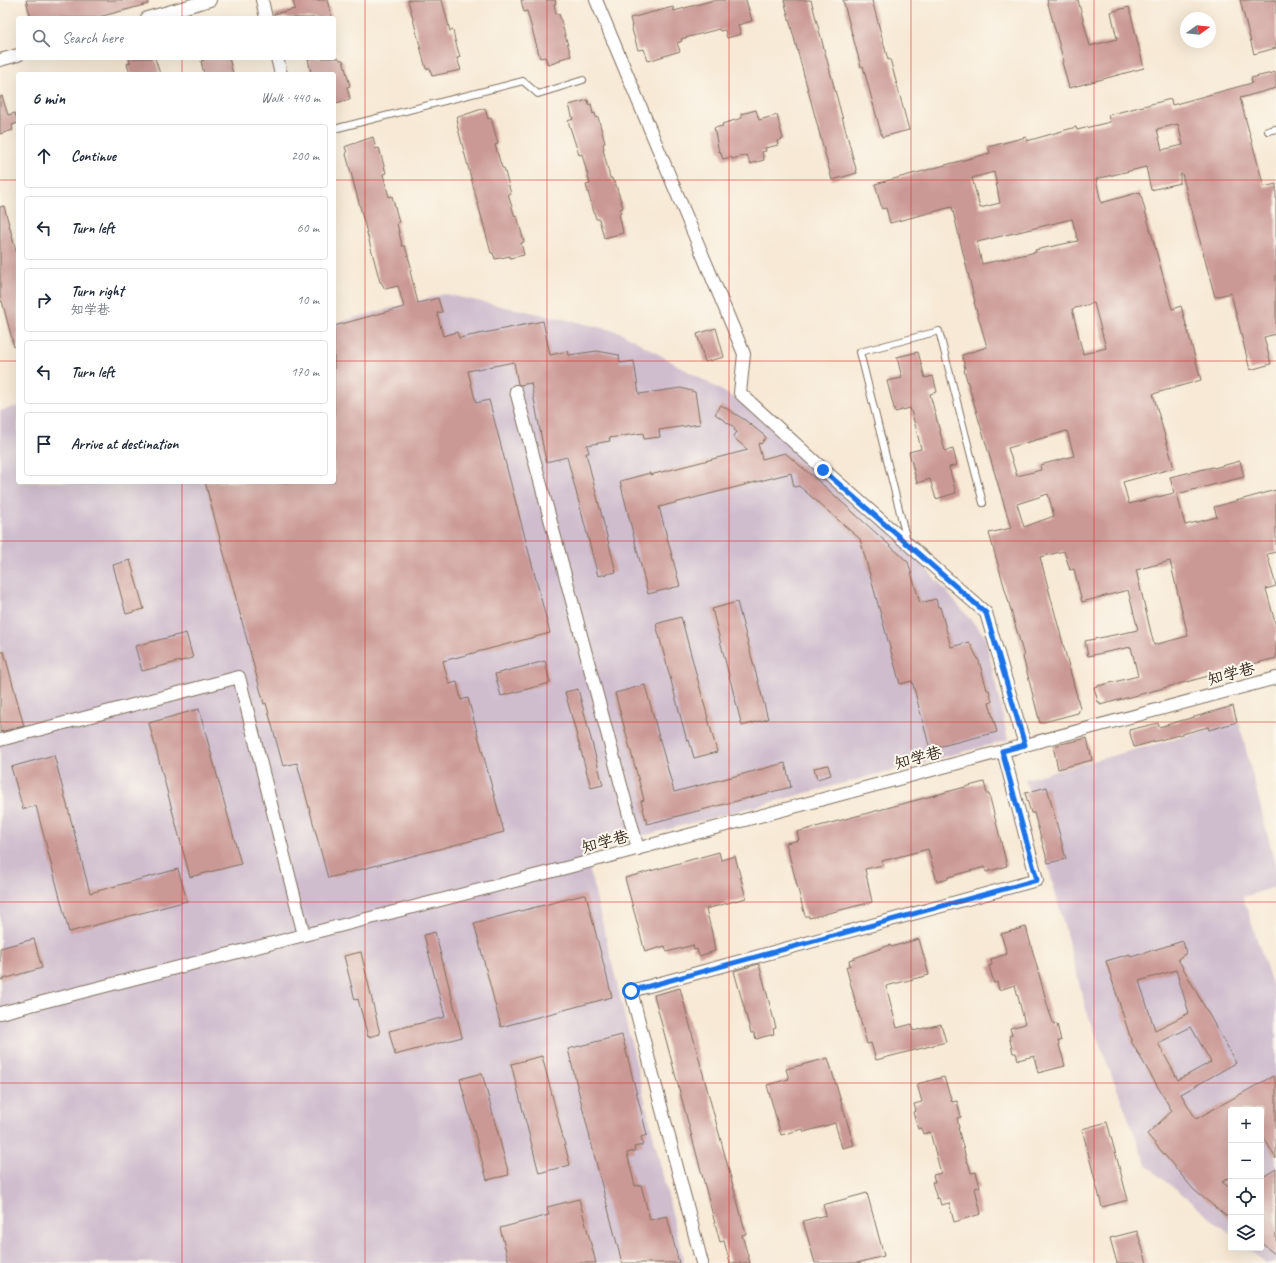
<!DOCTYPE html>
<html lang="en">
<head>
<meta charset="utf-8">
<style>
	:root { --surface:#fff; --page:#f6f6f7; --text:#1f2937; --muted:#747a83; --line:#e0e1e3 }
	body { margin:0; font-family:Caveat,"LXGW WenKai TC",sans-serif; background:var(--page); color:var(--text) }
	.controls { position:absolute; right:12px; bottom:12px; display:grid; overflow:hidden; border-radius:4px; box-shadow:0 4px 16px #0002 }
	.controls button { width:36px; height:36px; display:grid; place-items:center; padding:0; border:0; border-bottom:1px solid var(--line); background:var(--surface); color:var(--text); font:20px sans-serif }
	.compass { position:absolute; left:1180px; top:12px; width:36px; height:36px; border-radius:50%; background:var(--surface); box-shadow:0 4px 16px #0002; rotate:75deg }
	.stop { position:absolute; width:12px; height:12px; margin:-9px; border:3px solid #1a73e8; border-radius:50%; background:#fff }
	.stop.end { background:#1a73e8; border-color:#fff; box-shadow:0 1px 4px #0008 }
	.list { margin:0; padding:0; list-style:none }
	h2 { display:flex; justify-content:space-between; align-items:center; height:52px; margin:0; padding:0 16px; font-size:17px }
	h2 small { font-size:13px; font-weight:400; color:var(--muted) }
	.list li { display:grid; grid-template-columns:26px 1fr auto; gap:12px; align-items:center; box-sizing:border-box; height:64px; margin:0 8px 8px; padding:0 8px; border:1px solid var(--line); border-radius:4px }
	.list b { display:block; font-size:15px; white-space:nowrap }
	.list p { margin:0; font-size:13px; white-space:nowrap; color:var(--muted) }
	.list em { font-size:13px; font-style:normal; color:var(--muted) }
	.icon { flex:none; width:22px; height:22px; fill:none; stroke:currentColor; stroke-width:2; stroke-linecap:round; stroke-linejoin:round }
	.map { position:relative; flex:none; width:1276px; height:1263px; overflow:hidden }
	.search { position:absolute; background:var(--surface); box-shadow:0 4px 16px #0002; left:16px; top:16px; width:320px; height:44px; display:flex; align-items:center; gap:10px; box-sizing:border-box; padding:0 14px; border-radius:4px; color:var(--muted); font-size:15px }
	.panel { position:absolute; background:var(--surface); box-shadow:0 4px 16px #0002; left:16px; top:72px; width:320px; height:412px; border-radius:4px }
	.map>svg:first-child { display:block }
</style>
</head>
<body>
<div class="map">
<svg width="1276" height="1263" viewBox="0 0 1276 1263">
	<rect width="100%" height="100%" fill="#fbf7ec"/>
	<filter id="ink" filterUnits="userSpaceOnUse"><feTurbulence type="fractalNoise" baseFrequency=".025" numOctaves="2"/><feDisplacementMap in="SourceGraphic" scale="8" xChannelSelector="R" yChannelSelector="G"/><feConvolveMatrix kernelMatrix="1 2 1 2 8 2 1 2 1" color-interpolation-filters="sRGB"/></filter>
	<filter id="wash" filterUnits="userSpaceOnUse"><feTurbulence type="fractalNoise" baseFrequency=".012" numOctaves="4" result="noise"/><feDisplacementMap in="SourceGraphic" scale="16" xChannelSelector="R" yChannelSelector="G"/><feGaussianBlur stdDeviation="0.9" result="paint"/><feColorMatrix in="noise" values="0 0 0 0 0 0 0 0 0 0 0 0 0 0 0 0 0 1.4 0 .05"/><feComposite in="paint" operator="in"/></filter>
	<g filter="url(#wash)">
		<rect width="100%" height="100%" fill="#f7e9d5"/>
		<!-- industrial -->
		<path fill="#cfbdce" d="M 444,294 L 568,320 L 620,332 L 750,407 L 905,544 L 985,636 L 1008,740 L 585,851 L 684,1263 L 0,1263 L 0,411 L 18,406 L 18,482 L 334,482 L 334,323 Z
			M 1239,722 L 1276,868 L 1276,887 L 1243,897 L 1276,996 L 1276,1263 L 1266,1263 L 1247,1248 L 1261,1248 L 1261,1110 L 1231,1110 L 1231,1235 L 1147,1166 L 1086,1009 L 1025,779 Z"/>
		<g id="blocks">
			<!-- building -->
			<path fill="#cb9995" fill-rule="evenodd" d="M 26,0 L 148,0 L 148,4 L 95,18 L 31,18 Z
				M 293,0 L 327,0 L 332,18 L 275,18 L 274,14 L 295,9 Z
				M 408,0 L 442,0 L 450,31 L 453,30 L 455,40 L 460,57 L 457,58 L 461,70 L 432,76 L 430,68 L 426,69 Z
				M 521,0 L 555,0 L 556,4 L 554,4 L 556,14 L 559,14 L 571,56 L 560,59 L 560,61 L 548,65 L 545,57 L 540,58 L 527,11 L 524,12 Z
				M 714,0 L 746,0 L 752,21 L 738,25 L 741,34 L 727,38 L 725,30 L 720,31 L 719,29 L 681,39 L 682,41 L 677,43 L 680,51 L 648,61 L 644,49 L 638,50 L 631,26 L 632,26 L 630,18 L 673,7 L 674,11 Z
				M 784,0 L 811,0 L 857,173 L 832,180 Z
				M 843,0 L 872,0 L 888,60 L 890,59 L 909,130 L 882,137 L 863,66 L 861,67 Z
				M 1047,0 L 1078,0 L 1090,46 L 1117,39 L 1111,12 L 1129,7 L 1144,68 L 1069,88 L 1062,62 L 1064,62 Z
				M 1240,0 L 1276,0 L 1276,48 L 1254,54 Z
				M 129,58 L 155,58 L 160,74 L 130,74 L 127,64 L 130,63 Z
				M 204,58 L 229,58 L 233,74 L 204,74 L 201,61 L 204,60 Z
				M 308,58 L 339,58 L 340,60 L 343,60 L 350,86 L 347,87 L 350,99 L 336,103 L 336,101 L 334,102 L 334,74 L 311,74 Z
				M 1276,72 L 1276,88 L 1240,98 L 1264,187 L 1276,184 L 1276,334 L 1264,337 L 1271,364 L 1250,370 L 1231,293 L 1215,297 L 1182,174 L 1180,174 L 1180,183 L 1151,190 L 1146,167 L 1096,179 L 1101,203 L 1140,192 L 1172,309 L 1181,306 L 1201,380 L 1153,394 L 1174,468 L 1123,482 L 1129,504 L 1174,493 L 1170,477 L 1213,467 L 1214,468 L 1240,461 L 1244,477 L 1177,494 L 1185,525 L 1217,517 L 1214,507 L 1276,490 L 1276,552 L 1267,554 L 1276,586 L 1266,589 L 1276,626 L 1276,658 L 1100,705 L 1100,702 L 1098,702 L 1094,687 L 1138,676 L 1131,647 L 1088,656 L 1085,641 L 1138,630 L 1128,590 L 1082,602 L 1074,569 L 1070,570 L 1064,551 L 1040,557 L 1080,708 L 1078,713 L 1040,723 L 1023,657 L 1024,656 L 989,533 L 1011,528 L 964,370 L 965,369 L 962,355 L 987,347 L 974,302 L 975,302 L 952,207 L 890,223 L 886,208 L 882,209 L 875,184 L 990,153 L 988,147 L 1026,137 L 1027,141 L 1076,127 L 1077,130 L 1110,122 L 1108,115 L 1171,99 L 1172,105 L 1252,83 L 1251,78 ZM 1178,124 L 1183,145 L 1162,150 L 1157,129 ZM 994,172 L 1000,203 L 980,208 L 972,178 ZM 1072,219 L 1078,241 L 1035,250 L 1036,252 L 982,264 L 977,242 ZM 1094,303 L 1106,348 L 1083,354 L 1072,309 ZM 1067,431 L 1074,456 L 1040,465 L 1041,470 L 1017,476 L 1008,448 ZM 1048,494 L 1054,516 L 1024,527 L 1017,504 ZM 1170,561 L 1188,636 L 1154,645 L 1136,570 Z
				M 2,96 L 8,115 L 15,113 L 18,123 L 12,125 L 13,130 L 0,134 L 0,97 Z
				M 588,100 L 589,105 L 591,104 L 593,114 L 595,113 L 596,118 L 598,117 L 605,143 L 603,144 L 604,149 L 603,149 L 610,178 L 612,178 L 613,182 L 615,182 L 623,208 L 620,209 L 621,213 L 619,213 L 623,233 L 604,238 L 599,219 L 596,219 L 586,185 L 590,184 L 582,154 L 579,155 L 568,121 L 573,119 L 569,105 Z
				M 485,108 L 488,119 L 491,118 L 498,144 L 495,145 L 502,168 L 504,168 L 511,194 L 508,194 L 515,217 L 517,216 L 524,242 L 521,243 L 524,255 L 510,258 L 510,256 L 495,259 L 493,253 L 491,253 L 457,125 L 458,124 L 457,118 L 458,117 Z
				M 756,110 L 759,120 L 777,115 L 783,139 L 777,141 L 778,145 L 765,148 L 766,151 L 762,152 L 764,160 L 750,164 L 747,155 L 732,159 L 731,157 L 723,159 L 720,151 L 719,152 L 714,128 L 723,126 L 722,124 L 742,118 L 741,114 Z
				M 373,137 L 376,149 L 379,148 L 386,173 L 383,174 L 389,197 L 392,196 L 399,222 L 397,223 L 402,246 L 405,246 L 412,270 L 410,271 L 418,303 L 438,298 L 442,312 L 437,313 L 443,336 L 457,332 L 459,338 L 543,321 L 550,355 L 568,351 L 569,355 L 597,351 L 619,355 L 620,363 L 634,361 L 639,394 L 681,388 L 695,392 L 700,424 L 659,430 L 660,437 L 644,439 L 643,433 L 609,438 L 610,441 L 587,445 L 589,453 L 586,453 L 616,572 L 598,576 L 567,457 L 546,462 L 531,383 L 520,385 L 518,384 L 514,362 L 468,371 L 476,403 L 489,400 L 550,633 L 443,661 L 449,684 L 457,682 L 461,700 L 468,698 L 504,832 L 328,878 L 297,763 L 283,766 L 266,703 L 264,704 L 205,482 L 334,482 L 334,326 L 404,307 L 398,286 L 385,289 L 381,282 L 380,282 L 346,154 L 347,153 L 345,147 L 347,146 Z
				M 4,206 L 16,251 L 18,251 L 18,347 L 14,347 L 2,301 L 0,302 L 0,207 Z
				M 716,328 L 724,357 L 705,362 L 697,334 Z
				M 918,352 L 925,378 L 933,376 L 937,392 L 930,394 L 945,451 L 953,449 L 957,465 L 949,467 L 956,493 L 936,499 L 930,479 L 917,483 L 909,452 L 921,449 L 916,428 L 910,408 L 895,412 L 887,381 L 902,378 L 897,357 Z
				M 721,405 L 745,420 L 766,437 L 761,444 L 759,443 L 758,444 L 762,459 L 785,453 L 823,485 L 908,562 L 920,603 L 936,599 L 938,607 L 940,607 L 951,647 L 969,642 L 979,661 L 987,690 L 989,690 L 992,702 L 989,703 L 997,732 L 930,749 L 912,681 L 900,684 L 860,539 L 799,486 L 794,487 L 791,473 L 659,507 L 680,586 L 648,594 L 620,481 L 650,473 L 650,475 L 748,450 L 733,437 L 737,432 L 734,430 L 735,428 L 715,414 Z
				M 130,560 L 144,609 L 126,614 L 113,565 Z
				M 737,602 L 768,719 L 742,726 L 712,609 Z
				M 681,617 L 717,752 L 694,758 L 689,740 L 687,741 L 656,624 Z
				M 186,633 L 193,658 L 142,671 L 135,646 Z
				M 0,652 L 4,652 L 24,726 L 0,732 Z
				M 545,661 L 550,683 L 501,696 L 495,674 Z
				M 645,685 L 674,792 L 785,763 L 791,787 L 647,824 L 641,801 L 644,800 L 615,693 Z
				M 578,689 L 603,785 L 591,788 L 565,692 Z
				M 1233,706 L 1237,722 L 1209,730 L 1208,727 L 1134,747 L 1129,730 L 1158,723 L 1159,727 Z
				M 199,709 L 241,864 L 190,877 L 149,723 Z
				M 1087,738 L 1092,760 L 1058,769 L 1053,746 Z
				M 54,755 L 90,893 L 178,869 L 187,901 L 69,932 L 36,806 L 23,809 L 11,767 Z
				M 828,765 L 831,775 L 817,779 L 814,768 Z
				M 984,782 L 987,794 L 989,794 L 1007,866 L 986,872 L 985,867 L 948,877 L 948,879 L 937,882 L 928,849 L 882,861 L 883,865 L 865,869 L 872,902 L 809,918 L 809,916 L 805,916 L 786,843 L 799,840 L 797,832 Z
				M 1047,787 L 1066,859 L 1048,863 L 1034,813 L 1031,813 L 1025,793 Z
				M 719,852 L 721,860 L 735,856 L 746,898 L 706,909 L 712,933 L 715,951 L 699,956 L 697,949 L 694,950 L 693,945 L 667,952 L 665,946 L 645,952 L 625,878 Z
				M 583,895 L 586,895 L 612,997 L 501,1027 L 474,923 Z
				M 1026,927 L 1049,1011 L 1054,1025 L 1057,1024 L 1061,1041 L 1058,1041 L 1065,1066 L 1038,1073 L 1034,1056 L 1018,1060 L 1016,1053 L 1013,1053 L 1009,1036 L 1012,1035 L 1010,1028 L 1025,1024 L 1015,985 L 999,990 L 997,982 L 994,983 L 989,966 L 992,965 L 991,959 L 1007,954 L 1001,934 Z
				M 435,932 L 462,1037 L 395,1055 L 389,1031 L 445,1017 L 424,935 Z
				M 34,939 L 42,968 L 0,980 L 0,948 Z
				M 919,939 L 929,975 L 886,986 L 897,1028 L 912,1024 L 913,1031 L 941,1024 L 946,1042 L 876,1060 L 871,1043 L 867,1044 L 846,967 L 850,965 L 849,960 L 890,945 L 891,947 Z
				M 1183,941 L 1186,953 L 1178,959 L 1236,1063 L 1181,1094 L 1196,1119 L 1273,1076 L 1276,1084 L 1276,1159 L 1261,1132 L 1261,1110 L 1231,1110 L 1231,1177 L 1222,1182 L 1231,1189 L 1231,1220 L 1194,1190 L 1147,1134 L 1172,1111 L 1132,1043 L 1106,961 L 1130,954 L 1131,957 ZM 1176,970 L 1189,1013 L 1155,1030 L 1139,981 ZM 1191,1027 L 1211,1062 L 1178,1080 L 1158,1043 Z
				M 361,952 L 380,1034 L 368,1037 L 358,999 L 355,1000 L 344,956 Z
				M 759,964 L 776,1028 L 773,1029 L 774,1034 L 756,1039 L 754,1033 L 751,1033 L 734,971 Z
				M 680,988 L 746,1234 L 742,1235 L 750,1263 L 730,1263 L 724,1241 L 720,1242 L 654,995 Z
				M 622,1035 L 647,1135 L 641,1137 L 643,1145 L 634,1147 L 635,1151 L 627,1153 L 635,1186 L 641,1185 L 650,1220 L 667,1216 L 679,1263 L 622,1263 L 599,1174 L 568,1049 Z
				M 542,1056 L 570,1165 L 539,1173 L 511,1064 Z
				M 828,1058 L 854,1145 L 842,1148 L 835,1123 L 804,1132 L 803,1129 L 781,1135 L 767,1085 L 789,1079 L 786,1069 Z
				M 482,1073 L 509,1175 L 487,1180 L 460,1079 Z
				M 944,1077 L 952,1102 L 957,1101 L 961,1117 L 957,1118 L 959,1128 L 958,1128 L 967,1162 L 968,1162 L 971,1173 L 976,1172 L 980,1187 L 975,1188 L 981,1214 L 954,1222 L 949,1203 L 941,1205 L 939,1198 L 937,1199 L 932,1182 L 935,1182 L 933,1175 L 941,1173 L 930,1132 L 923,1134 L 921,1128 L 918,1129 L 913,1112 L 916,1111 L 914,1104 L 922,1102 L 917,1084 Z
				M 1107,1122 L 1128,1200 L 1102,1207 L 1082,1129 Z
				M 1276,1169 L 1276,1255 L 1261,1243 L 1261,1178 Z
				M 867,1193 L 884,1256 L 857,1263 L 815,1263 L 803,1221 L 826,1215 L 823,1205 Z
				M 579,1199 L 596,1263 L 509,1263 L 500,1228 L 549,1215 L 547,1207 Z
				M 1137,1231 L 1147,1263 L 1117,1263 L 1110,1238 Z"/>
		</g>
	</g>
	<g filter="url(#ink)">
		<use href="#blocks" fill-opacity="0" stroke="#7d6d5e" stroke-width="1"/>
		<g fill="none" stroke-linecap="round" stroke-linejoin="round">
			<!-- service casing -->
			<g stroke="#7d6d5e" stroke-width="8">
				<path id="service" d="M 334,129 L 523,81 L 538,94 L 583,80
					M 1268,131 L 1276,129
					M 907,541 L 860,352 L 939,331 L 983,503"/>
			</g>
			<!-- minor casing -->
			<g stroke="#7d6d5e" stroke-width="14">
				<path id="minor" d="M 262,0 L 266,18
					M 596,0 L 744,354 L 740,393 L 823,469 L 986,613 L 1025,745
					M 147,18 L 210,0
					M 277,58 L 281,74
					M 0,60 L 18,55
					M 516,391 L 638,849
					M 0,740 L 239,677 L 304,935
					M 0,1013 L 569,867 L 1276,678
					M 702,1263 L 631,991 L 1037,880 L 1003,751"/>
			</g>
			<!-- service -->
			<use href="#service" stroke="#fff" stroke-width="6"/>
			<!-- minor -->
			<use href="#minor" stroke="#fff" stroke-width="12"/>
		</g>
	</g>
	<g fill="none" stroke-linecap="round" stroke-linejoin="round" filter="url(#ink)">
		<!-- route -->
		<path stroke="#1a73e8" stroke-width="5" d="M 631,991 L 1037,880 L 1002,751 L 1025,745 L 986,613 L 823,470"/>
	</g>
	<!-- grid -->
	<path fill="none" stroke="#d62828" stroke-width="1" stroke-opacity="0.55" d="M 182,0 L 182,18M 365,0 L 365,1263M 547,0 L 547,1263M 729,0 L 729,1263M 911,0 L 911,1263M 1094,0 L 1094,1263M 182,58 L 182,74M 0,180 L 18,180M 334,180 L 1276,180M 0,361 L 18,361M 334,361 L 1276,361M 182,482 L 182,1263M 0,541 L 1276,541M 0,722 L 1276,722M 0,902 L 1276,902M 0,1083 L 1276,1083"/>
	<g text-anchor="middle" stroke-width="4" stroke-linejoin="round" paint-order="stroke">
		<!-- street labels -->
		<g font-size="16" fill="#3b2a1e" stroke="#fbf7ec">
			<text transform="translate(1231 673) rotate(-15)" y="6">知学巷</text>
			<text transform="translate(918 757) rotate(-15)" y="6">知学巷</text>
			<text transform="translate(605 841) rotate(-15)" y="6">知学巷</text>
		</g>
	</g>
</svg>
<div class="controls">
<button>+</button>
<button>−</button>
<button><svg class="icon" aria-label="locate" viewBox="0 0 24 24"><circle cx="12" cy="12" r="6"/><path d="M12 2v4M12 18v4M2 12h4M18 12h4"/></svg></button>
<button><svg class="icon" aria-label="layers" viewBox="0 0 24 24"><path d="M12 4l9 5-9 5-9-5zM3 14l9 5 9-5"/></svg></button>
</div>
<svg class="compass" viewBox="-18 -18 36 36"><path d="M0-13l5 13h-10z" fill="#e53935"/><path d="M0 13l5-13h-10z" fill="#747a83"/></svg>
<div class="stop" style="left:631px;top:991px"></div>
<div class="stop end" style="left:823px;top:470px"></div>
<div class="search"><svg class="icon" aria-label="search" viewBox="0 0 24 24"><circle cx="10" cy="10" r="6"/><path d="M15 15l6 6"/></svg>Search here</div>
<section class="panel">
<h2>6 min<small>Walk · 440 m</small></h2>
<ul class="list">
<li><svg class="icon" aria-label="ahead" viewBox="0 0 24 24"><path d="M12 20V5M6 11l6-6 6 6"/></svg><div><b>Continue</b></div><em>200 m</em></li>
<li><svg class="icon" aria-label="left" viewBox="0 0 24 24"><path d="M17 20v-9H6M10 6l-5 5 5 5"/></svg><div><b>Turn left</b></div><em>60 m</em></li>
<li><svg class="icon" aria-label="right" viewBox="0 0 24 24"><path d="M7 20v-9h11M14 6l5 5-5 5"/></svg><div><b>Turn right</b><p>知学巷</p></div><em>10 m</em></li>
<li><svg class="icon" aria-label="left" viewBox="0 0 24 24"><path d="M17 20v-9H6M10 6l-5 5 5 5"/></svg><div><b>Turn left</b></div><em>170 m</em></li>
<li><svg class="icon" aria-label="arrive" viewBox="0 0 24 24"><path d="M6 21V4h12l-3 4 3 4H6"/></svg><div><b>Arrive at destination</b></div></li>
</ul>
</section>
</div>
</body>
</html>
